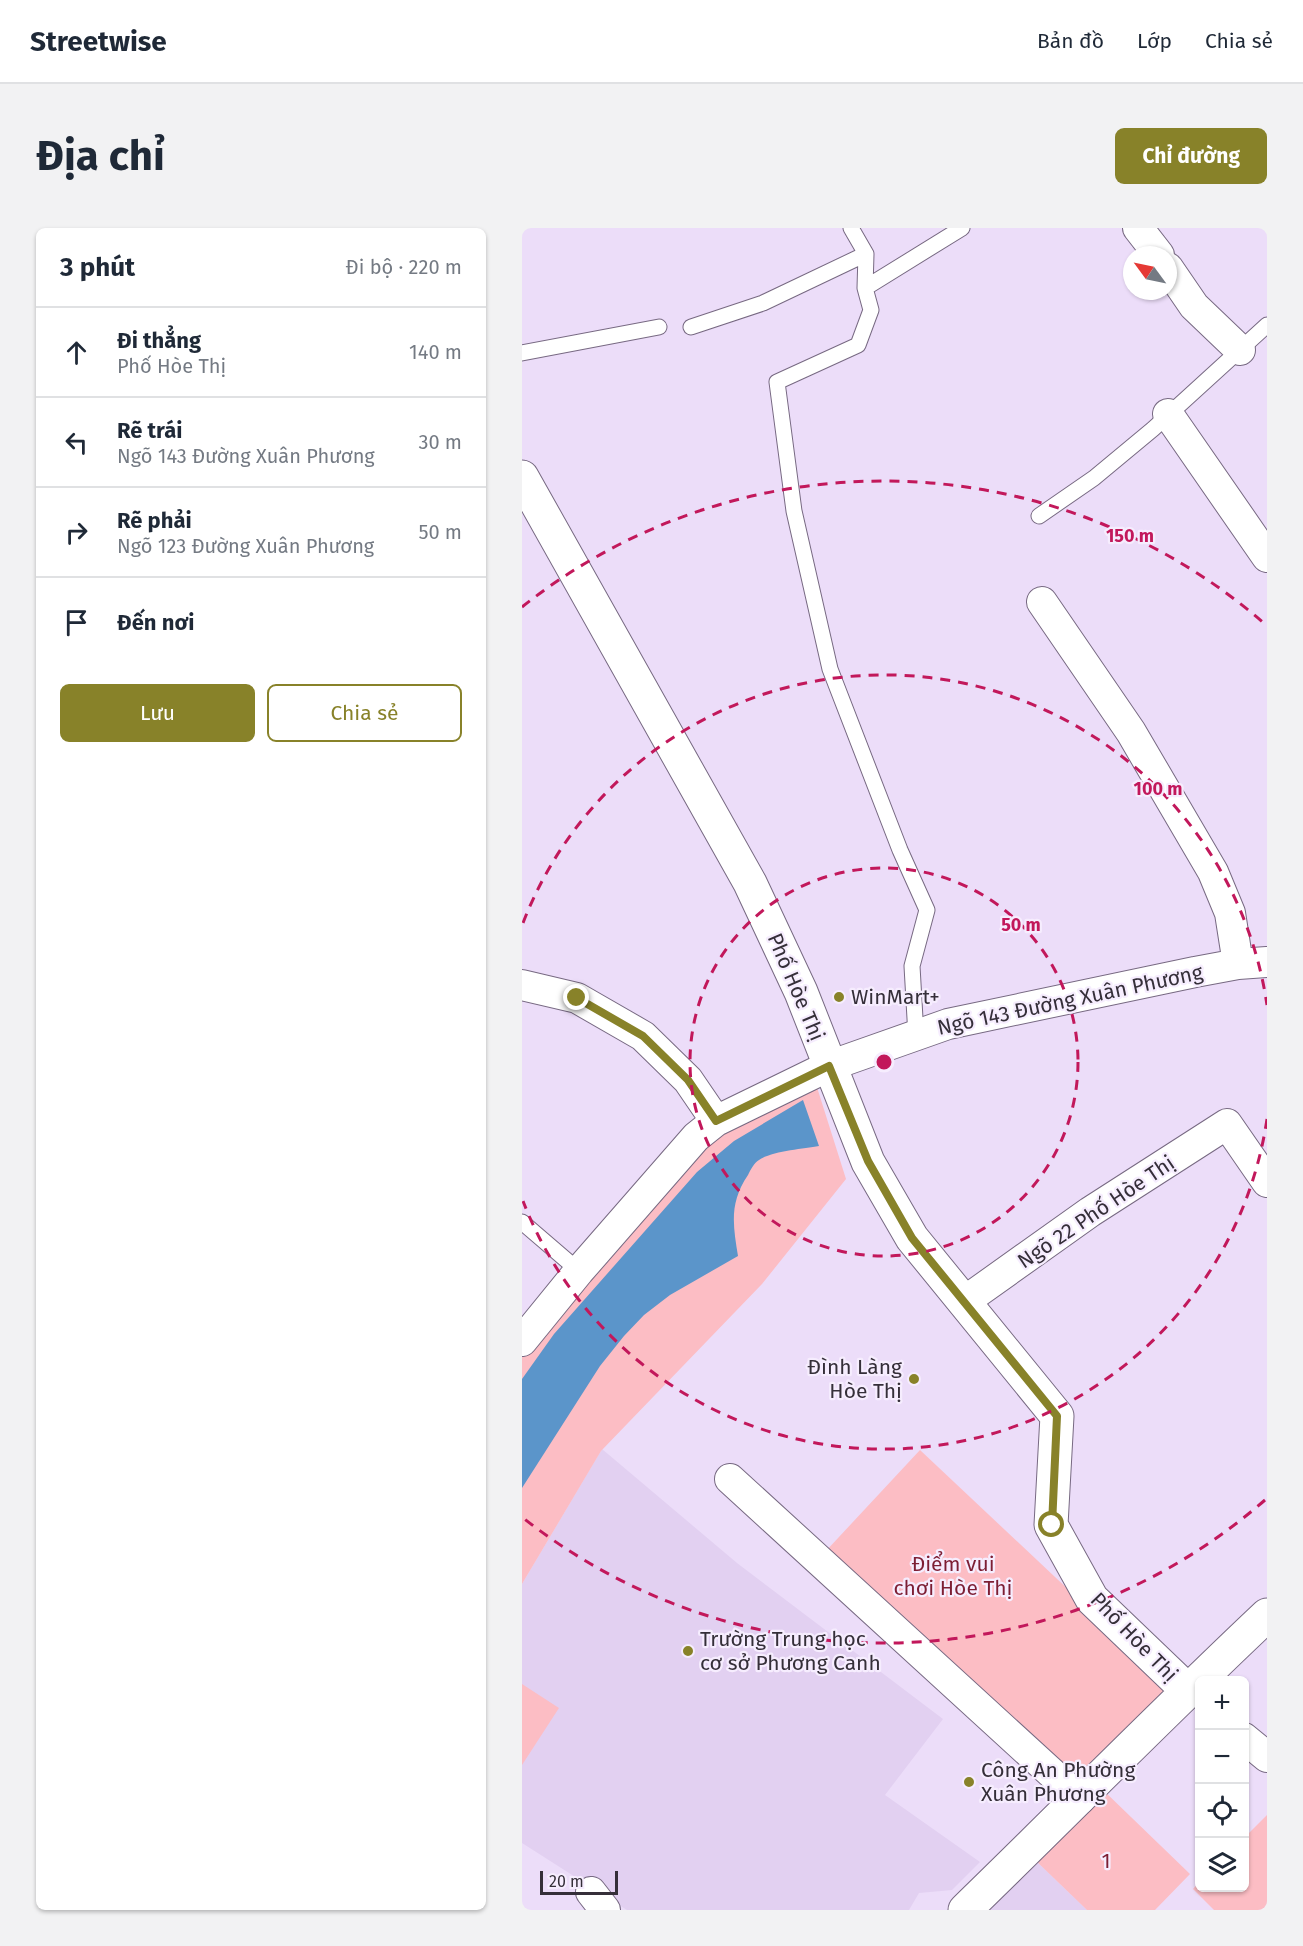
<!DOCTYPE html>
<html lang="vi">
<head>
<meta charset="utf-8">
<style>
	:root { --surface:#fff; --page:#f2f2f3; --text:#1f2937; --muted:#747a83; --line:#e0e1e3; --accent:#888229 }
	body { margin:0; font-family:"Fira Sans",sans-serif; background:var(--page); color:var(--text) }
	.controls { position:absolute; right:18px; bottom:18px; display:grid; overflow:hidden; border-radius:9px; box-shadow:0 2px 4px #0004 }
	.controls button { width:54px; height:54px; display:grid; place-items:center; padding:0; border:0; border-bottom:2px solid var(--line); background:var(--surface); color:var(--text); font:30px sans-serif }
	.compass { position:absolute; left:601px; top:18px; width:54px; height:54px; border-radius:50%; background:var(--surface); box-shadow:0 2px 4px #0004; rotate:303deg }
	.scale { position:absolute; left:18px; bottom:15px; width:78px; box-sizing:border-box; padding-left:6px; border:3px solid #352f39; border-top:0; font-size:16px; line-height:21px; white-space:nowrap; color:#352f39; -webkit-text-stroke:4px #f6edfe; paint-order:stroke }
	.stop { position:absolute; width:18px; height:18px; margin:-14px; border:4px solid #888229; border-radius:50%; background:#fff }
	.stop.end { background:#888229; border-color:#fff; box-shadow:0 2px 6px #0008 }
	.list { margin:0; padding:0; list-style:none }
	h2 { display:flex; justify-content:space-between; align-items:center; height:78px; margin:0; padding:0 24px; font-size:26px }
	h2 small { font-size:20px; font-weight:400; color:var(--muted) }
	.list li { display:grid; grid-template-columns:39px 1fr auto; gap:18px; align-items:center; box-sizing:border-box; height:90px; padding:0 24px; border-top:2px solid var(--line) }
	.list b { display:block; font-size:22px; white-space:nowrap }
	.list p { margin:0; font-size:20px; white-space:nowrap; color:var(--muted) }
	.list em { font-size:20px; font-style:normal; color:var(--muted) }
	.actions { display:flex; gap:12px; padding:18px 24px }
	.actions a { flex:1; padding:14px 0; border:2px solid var(--accent); border-radius:9px; text-align:center; font-size:21px; color:var(--accent) }
	.actions .main { background:var(--accent); color:#fff }
	.icon { flex:none; width:33px; height:33px; fill:none; stroke:currentColor; stroke-width:2; stroke-linecap:round; stroke-linejoin:round }
	.map { position:relative; flex:none; width:745px; height:1682px; overflow:hidden; border-radius:9px }
	header { display:flex; align-items:center; gap:36px; box-sizing:border-box; height:84px; padding:0 30px; background:var(--surface); border-bottom:2px solid var(--line) }
	header strong { font-size:28px }
	nav { display:flex; gap:33px; margin-inline-start:auto; font-size:21px }
	.intro { display:flex; align-items:center; justify-content:space-between; box-sizing:border-box; height:144px; padding:0 36px }
	h1 { margin:0; font-size:42px }
	.button { padding:15px 27px; border-radius:9px; background:var(--accent); color:#fff; font-size:21px; font-weight:700 }
	main { display:flex; gap:36px; padding:0 36px }
	aside { flex:1; background:var(--surface); border-radius:9px; box-shadow:0 2px 4px #0004 }
	.map>svg:first-child { display:block }
</style>
</head>
<body>
<header>
<strong>Streetwise</strong>
<nav><a>Bản đồ</a><a>Lớp</a><a>Chia sẻ</a></nav>
</header>
<div class="intro"><h1>Địa chỉ</h1><a class="button">Chỉ đường</a></div>
<main>
<aside>
<h2>3 phút<small>Đi bộ · 220 m</small></h2>
<ul class="list">
<li><svg class="icon" aria-label="ahead" viewBox="0 0 24 24"><path d="M12 20V5M6 11l6-6 6 6"/></svg><div><b>Đi thẳng</b><p>Phố Hòe Thị</p></div><em>140 m</em></li>
<li><svg class="icon" aria-label="left" viewBox="0 0 24 24"><path d="M17 20v-9H6M10 6l-5 5 5 5"/></svg><div><b>Rẽ trái</b><p>Ngõ 143 Đường Xuân Phương</p></div><em>30 m</em></li>
<li><svg class="icon" aria-label="right" viewBox="0 0 24 24"><path d="M7 20v-9h11M14 6l5 5-5 5"/></svg><div><b>Rẽ phải</b><p>Ngõ 123 Đường Xuân Phương</p></div><em>50 m</em></li>
<li><svg class="icon" aria-label="arrive" viewBox="0 0 24 24"><path d="M6 21V4h12l-3 4 3 4H6"/></svg><div><b>Đến nơi</b></div></li>
</ul>
<div class="actions"><a class="main">Lưu</a><a>Chia sẻ</a></div>
</aside>
<div class="map">
<svg width="745" height="1682" viewBox="0 0 745 1682">
	<rect width="100%" height="100%" fill="#ecddf9"/>
	<!-- built -->
	<path fill="#e2d0f1" d="M 80,1221 L 215,1335 L 421,1491 L 363,1567 L 458,1634 L 430,1662 L 397,1665 L 387,1682 L 105,1682 L 0,1615 L 0,1356 Z
		M 512,1631 L 565,1682 L 464,1682 Z"/>
	<!-- green -->
	<path fill="#fcbdc4" d="M 293,853 L 324,951 L 240,1056 L 79,1223 L 0,1356 L 0,1118 L 173,915 Z
		M 398,1222 L 653,1462 L 558,1564 L 303,1324 Z
		M 0,1456 L 37,1480 L 0,1537 Z
		M 580,1561 L 668,1646 L 633,1682 L 565,1682 L 512,1631 Z
		M 745,1587 L 745,1682 L 692,1682 L 671,1661 L 677,1654 L 678,1660 L 722,1660 L 723,1609 Z"/>
	<!-- water -->
	<path fill="#5b95ca" d="M 281,872 L 297,918 C 281,921 250,923 237,932 C 232,935 229,941 226,947 C 207,975 211,997 216,1028 L 148,1067 L 122,1087 L 102,1108 L 78,1138 L 0,1260 L 0,1151 L 32,1106 L 175,944 L 212,913 Z"/>
	<g fill="none" stroke-linecap="round" stroke-linejoin="round">
		<!-- lane casing -->
		<g stroke="#776982" stroke-width="17">
			<path id="lane" d="M 329,0 L 344,26 L 343,60 L 349,82 L 336,117 L 255,154 L 272,283 L 308,441 L 378,622 L 405,682 L 390,738 L 394,808
				M 343,60 L 440,0
				M 169,99 L 241,75 L 344,26
				M 0,125 L 137,99
				M 517,288 L 572,250 L 631,201 L 745,97
				M 0,994 L 57,1043"/>
		</g>
		<!-- street casing -->
		<g stroke="#776982" stroke-width="32">
			<path id="street" d="M 616,0 L 637,27
				M 646,40 L 672,78 L 718,122
				M 646,186 L 745,329
				M 520,374 L 609,504 L 691,644 L 708,685 L 716,736
				M 0,757 L 55,770 L 121,808 L 166,852 L 194,893
				M 443,1073 L 568,984 L 705,896 L 745,954
				M 0,1113 L 57,1043 L 174,909 L 194,893 L 307,838 L 426,796 L 673,744 L 716,736 L 745,734
				M 208,1251 L 558,1571
				M 722,1510 L 745,1529
				M 69,1664 L 83,1682"/>
		</g>
		<!-- secondary casing -->
		<g stroke="#776982" stroke-width="35">
			<path id="secondary" d="M 0,249 L 228,655 L 279,764 L 346,934 L 390,1010 L 535,1188 L 529,1297 L 570,1371 L 665,1462
				M 443,1682 C 544,1584 643,1483 745,1387"/>
		</g>
		<!-- lane -->
		<use href="#lane" stroke="#fff" stroke-width="15"/>
		<!-- street -->
		<use href="#street" stroke="#fff" stroke-width="30"/>
		<!-- secondary -->
		<use href="#secondary" stroke="#fff" stroke-width="33"/>
	</g>
	<g fill="none" stroke-linecap="round" stroke-linejoin="round">
		<!-- route -->
		<path stroke="#888229" stroke-width="8" d="M 55,770 L 121,808 L 166,852 L 194,893 L 307,838 L 346,933 L 390,1010 L 535,1188 L 530,1297"/>
	</g>
	<!-- distance rings -->
	<g fill="none" stroke="#c2185b" stroke-width="3" stroke-dasharray="10 8">
		<circle cx="362" cy="834" r="194"/>
		<path d="M745 891A387 387 0 0 1 1 973M1 695A387 387 0 0 1 745 777"/>
		<path d="M743 1272A581 581 0 0 1 0 1289M0 379A581 581 0 0 1 743 396"/>
	</g>
	<!-- markers -->
	<g fill="#888229" stroke="#f6edfe" stroke-width="2">
		<circle cx="317" cy="769" r="6"/>
		<circle cx="392" cy="1151" r="6"/>
		<circle cx="166" cy="1423" r="6"/>
		<circle cx="447" cy="1554" r="6"/>
	</g>
	<g text-anchor="middle" stroke-width="4.5" stroke-linejoin="round" paint-order="stroke">
		<!-- street labels -->
		<g font-size="21" fill="#352f39" stroke="#f6edfe">
			<text transform="translate(274 759) rotate(67)" y="7">Phố Hòe Thị</text>
			<text transform="translate(548 772) rotate(-12)" y="7">Ngõ 143 Đường Xuân Phương</text>
			<text transform="translate(574 984) rotate(-34)" y="7">Ngõ 22 Phố Hòe Thị</text>
			<text transform="translate(612 1409) rotate(46)" y="7">Phố Hòe Thị</text>
		</g>
		<!-- poi labels -->
		<g font-size="21" fill="#352f39" stroke="#f6edfe" text-anchor="start">
			<text x="329" y="776">WinMart+</text>
			<text x="380" y="1146" text-anchor="end">Đình Làng<tspan x="380" dy="24">Hòe Thị</tspan></text>
			<text x="178" y="1418">Trường Trung học<tspan x="178" dy="24">cơ sở Phương Canh</tspan></text>
			<text x="459" y="1549">Công An Phường<tspan x="459" dy="24">Xuân Phương</tspan></text>
		</g>
		<!-- park labels -->
		<g font-size="21" fill="#7d1e34" stroke="#f6edfe">
			<text x="431" y="1343">Điểm vui<tspan x="431" dy="24">chơi Hòe Thị</tspan></text>
			<text x="584" y="1640">1</text>
		</g>
	</g>
	<circle cx="362" cy="834" r="9" fill="#c2185b" stroke="#f6edfe" stroke-width="3"/>
	<g font-size="18" text-anchor="middle" font-weight="bold" fill="#c2185b" stroke="#f6edfe" stroke-width="4.5" stroke-linejoin="round" paint-order="stroke">
		<text x="608" y="314">150 m</text>
		<text x="636" y="567">100 m</text>
		<text x="499" y="703">50 m</text>
	</g>
</svg>
<div class="controls">
<button>+</button>
<button>−</button>
<button><svg class="icon" aria-label="locate" viewBox="0 0 24 24"><circle cx="12" cy="12" r="6"/><path d="M12 2v4M12 18v4M2 12h4M18 12h4"/></svg></button>
<button><svg class="icon" aria-label="layers" viewBox="0 0 24 24"><path d="M12 4l9 5-9 5-9-5zM3 14l9 5 9-5"/></svg></button>
</div>
<svg class="compass" viewBox="-18 -18 36 36"><path d="M0-13l5 13h-10z" fill="#e53935"/><path d="M0 13l5-13h-10z" fill="#747a83"/></svg>
<div class="scale">20 m</div>
<div class="stop" style="left:530px;top:1297px"></div>
<div class="stop end" style="left:55px;top:770px"></div>
</div>
</main>
</body>
</html>
